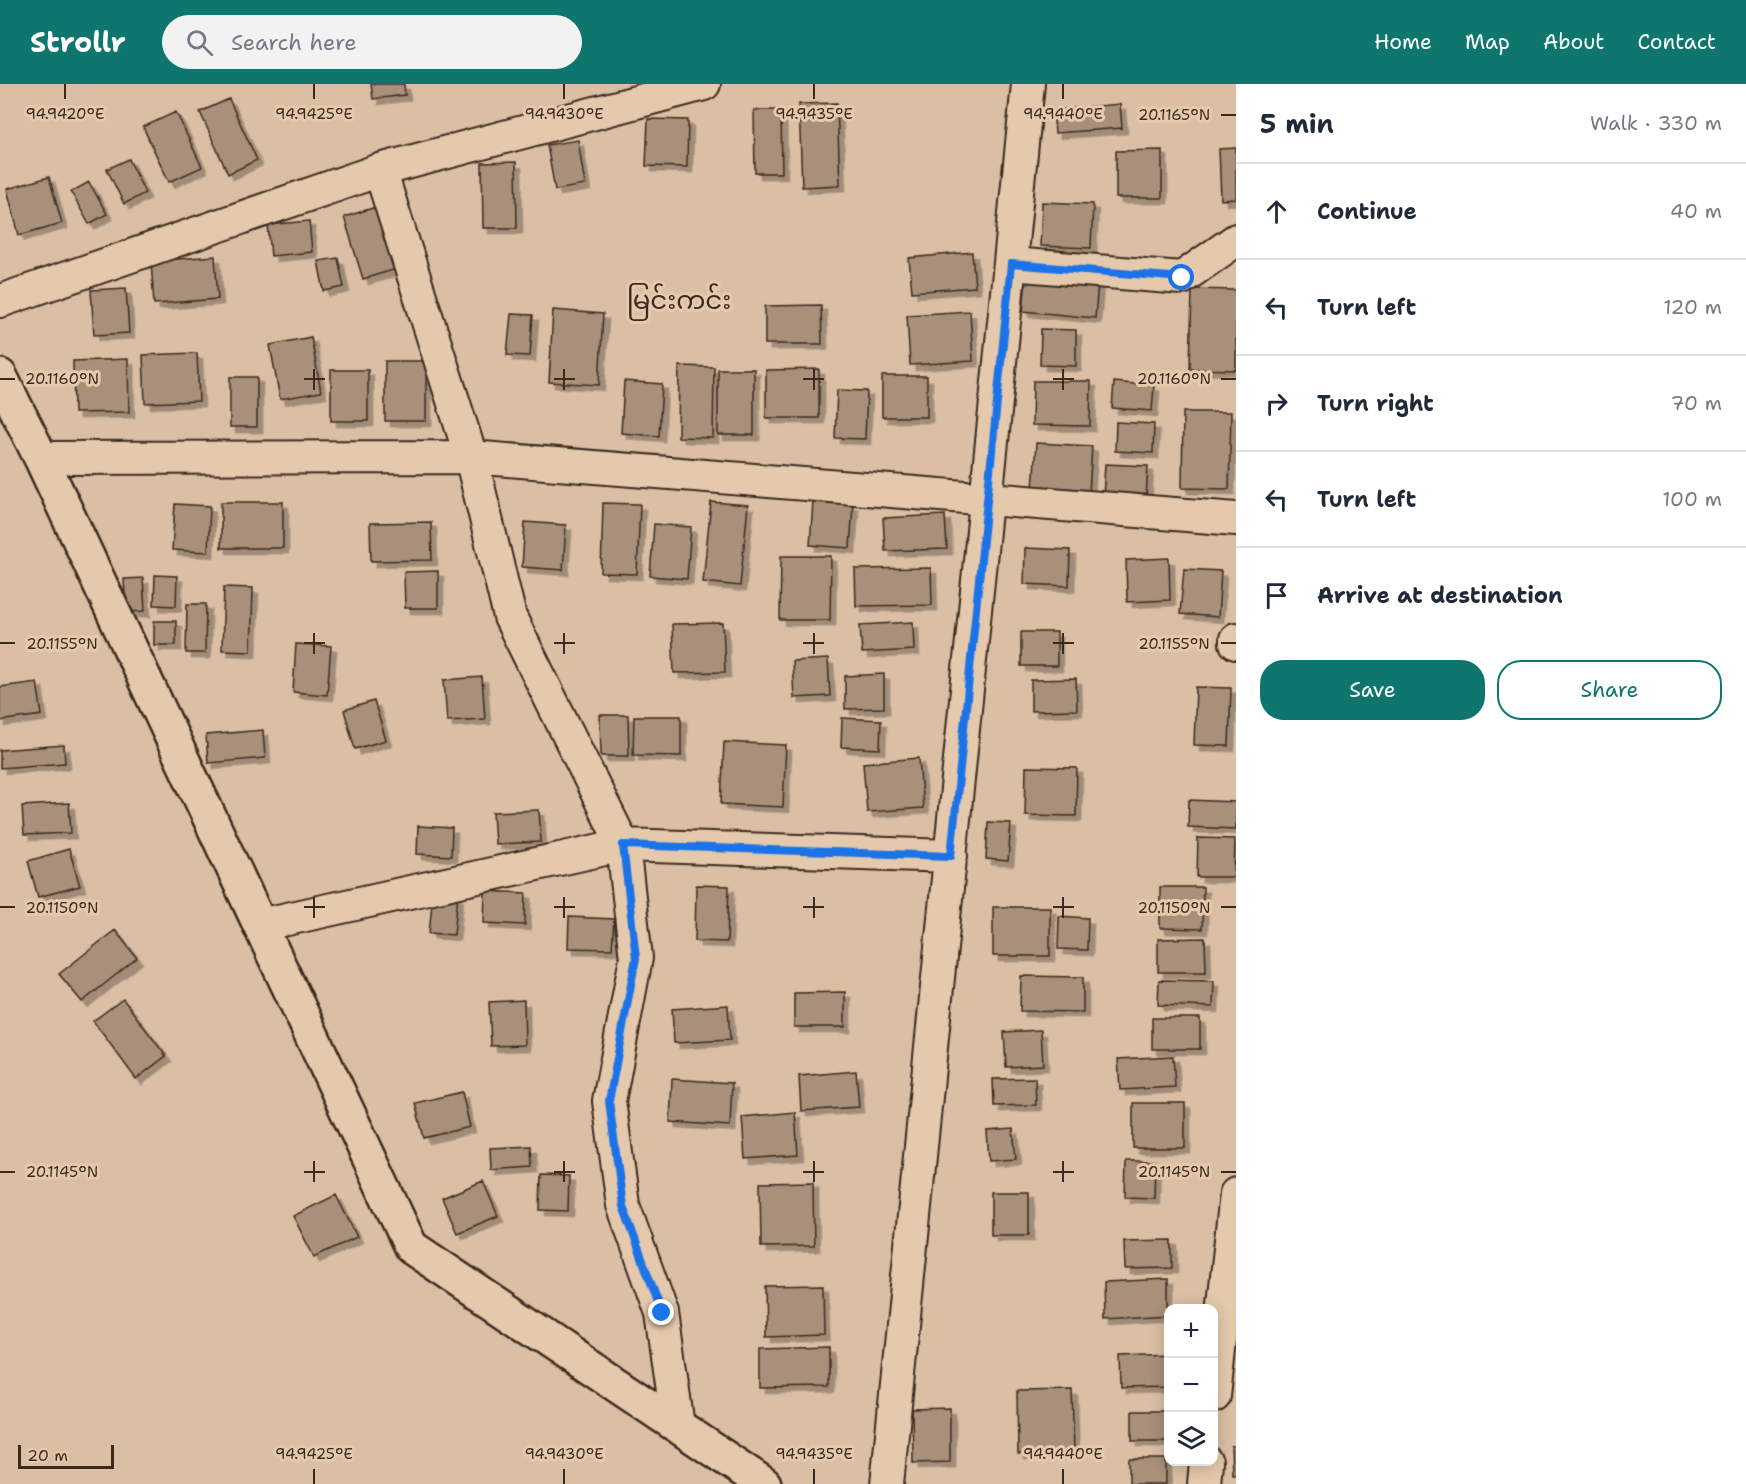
<!DOCTYPE html>
<html lang="en">
<head>
<meta charset="utf-8">
<style>
	:root { --surface:#fff; --page:#f2f2f3; --text:#1f2937; --muted:#747a83; --line:#e0e1e3; --accent:#0f766e }
	body { margin:0; font-family:"Shantell Sans","Noto Sans Myanmar",sans-serif; background:var(--page); color:var(--text) }
	.controls { position:absolute; right:18px; bottom:18px; display:grid; overflow:hidden; border-radius:12px; box-shadow:0 3px 15px #0003 }
	.controls button { width:54px; height:54px; display:grid; place-items:center; padding:0; border:0; border-bottom:2px solid var(--line); background:var(--surface); color:var(--text); font:30px sans-serif }
	.scale { position:absolute; left:18px; bottom:15px; width:96px; box-sizing:border-box; padding-left:6px; border:3px solid #3b2a1e; border-top:0; font-size:16px; line-height:21px; white-space:nowrap; color:#3b2a1e; -webkit-text-stroke:4px #e4c9ac; paint-order:stroke }
	.stop { position:absolute; width:18px; height:18px; margin:-14px; border:4px solid #1a73e8; border-radius:50%; background:#fff }
	.stop.end { background:#1a73e8; border-color:#fff; box-shadow:0 2px 6px #0008 }
	.list { margin:0; padding:0; list-style:none }
	h2 { display:flex; justify-content:space-between; align-items:center; height:78px; margin:0; padding:0 24px; font-size:26px }
	h2 small { font-size:20px; font-weight:400; color:var(--muted) }
	.list li { display:grid; grid-template-columns:39px 1fr auto; gap:18px; align-items:center; box-sizing:border-box; height:96px; padding:0 24px; border-top:2px solid var(--line) }
	.list b { display:block; font-size:22px; white-space:nowrap }
	.list em { font-size:20px; font-style:normal; color:var(--muted) }
	.actions { display:flex; gap:12px; padding:18px 24px }
	.actions a { flex:1; padding:14px 0; border:2px solid var(--accent); border-radius:24px; text-align:center; font-size:21px; color:var(--accent) }
	.actions .main { background:var(--accent); color:#fff }
	.icon { flex:none; width:33px; height:33px; fill:none; stroke:currentColor; stroke-width:2; stroke-linecap:round; stroke-linejoin:round }
	.map { position:relative; flex:none; width:1236px; height:1400px; overflow:hidden }
	header { display:flex; align-items:center; gap:36px; box-sizing:border-box; height:84px; padding:0 30px; background:var(--accent); color:#fff }
	header strong { font-size:28px }
	nav { display:flex; gap:33px; margin-inline-start:auto; font-size:21px }
	.search { width:420px; height:54px; background:var(--page); display:flex; align-items:center; gap:15px; box-sizing:border-box; padding:0 21px; border-radius:33px; color:var(--muted); font-size:22px }
	main { display:flex }
	aside { flex:1; background:var(--surface) }
	.map>svg:first-child { display:block }
</style>
</head>
<body>
<header>
<strong>Strollr</strong>
<div class="search"><svg class="icon" aria-label="search" viewBox="0 0 24 24"><circle cx="10" cy="10" r="6"/><path d="M15 15l6 6"/></svg>Search here</div>
<nav><a>Home</a><a>Map</a><a>About</a><a>Contact</a></nav>
</header>
<main>
<div class="map">
<svg width="1236" height="1400" viewBox="0 0 1236 1400">
	<defs>
		<filter id="shadow"><feDropShadow dx="5.5" dy="5.5" stdDeviation="0" flood-color="#0004"/></filter>
	</defs>
	<rect width="100%" height="100%" fill="#dabfa4"/>
	<filter id="ink" filterUnits="userSpaceOnUse"><feTurbulence type="fractalNoise" baseFrequency=".0167" numOctaves="2"/><feDisplacementMap in="SourceGraphic" scale="12" xChannelSelector="R" yChannelSelector="G"/><feConvolveMatrix kernelMatrix="1 2 1 2 8 2 1 2 1" color-interpolation-filters="sRGB"/></filter>
	<g filter="url(#ink)">
		<!-- building -->
		<path fill="#a8907a" stroke="#3b2a1e" stroke-width="1.5" filter="url(#shadow)" d="M 371,0 L 404,0 L 405,11 L 373,15 Z
			M 229,15 L 257,76 L 228,90 L 200,28 Z
			M 837,19 L 840,101 L 802,103 L 799,20 Z
			M 1120,20 L 1122,44 L 1055,49 L 1053,26 Z
			M 754,26 L 781,26 L 782,89 L 755,89 Z
			M 176,28 L 202,83 L 169,98 L 143,43 Z
			M 648,35 L 688,36 L 687,83 L 646,82 Z
			M 578,56 L 585,101 L 555,106 L 547,61 Z
			M 1236,64 L 1236,115 L 1221,116 L 1219,65 Z
			M 1162,66 L 1162,114 L 1116,114 L 1116,67 Z
			M 129,75 L 145,109 L 124,120 L 107,85 Z
			M 516,78 L 517,144 L 483,144 L 482,79 Z
			M 49,93 L 62,139 L 19,151 L 7,105 Z
			M 89,98 L 107,130 L 89,140 L 71,108 Z
			M 1042,118 L 1093,120 L 1091,164 L 1040,162 Z
			M 376,123 L 396,185 L 363,195 L 344,133 Z
			M 309,137 L 312,168 L 271,172 L 268,141 Z
			M 972,168 L 975,203 L 912,208 L 909,174 Z
			M 215,172 L 218,215 L 154,220 L 151,177 Z
			M 338,174 L 344,203 L 324,207 L 318,177 Z
			M 1026,193 L 1098,199 L 1095,234 L 1023,227 Z
			M 126,204 L 129,249 L 94,251 L 91,206 Z
			M 1192,205 L 1236,206 L 1236,286 L 1190,285 Z
			M 821,221 L 822,260 L 765,260 L 765,222 Z
			M 553,226 L 603,230 L 599,301 L 549,298 Z
			M 970,227 L 973,277 L 910,281 L 907,231 Z
			M 511,230 L 533,231 L 530,272 L 507,271 Z
			M 1041,245 L 1076,246 L 1076,282 L 1040,281 Z
			M 311,253 L 321,308 L 280,315 L 270,261 Z
			M 197,269 L 199,317 L 145,319 L 143,271 Z
			M 128,275 L 129,328 L 74,329 L 73,277 Z
			M 385,277 L 426,277 L 426,337 L 385,337 Z
			M 679,282 L 714,283 L 713,354 L 678,353 Z
			M 718,285 L 754,285 L 754,351 L 718,351 Z
			M 819,285 L 819,334 L 766,334 L 766,286 Z
			M 331,286 L 368,286 L 368,337 L 331,337 Z
			M 882,292 L 927,292 L 927,333 L 882,333 Z
			M 230,293 L 257,293 L 257,343 L 230,343 Z
			M 624,297 L 662,300 L 659,352 L 621,349 Z
			M 1033,297 L 1091,297 L 1090,342 L 1032,341 Z
			M 1114,298 L 1154,302 L 1152,327 L 1112,324 Z
			M 837,306 L 867,307 L 865,355 L 835,354 Z
			M 1183,328 L 1231,328 L 1229,405 L 1182,404 Z
			M 1116,338 L 1154,340 L 1153,369 L 1115,367 Z
			M 1036,359 L 1092,362 L 1089,409 L 1033,405 Z
			M 1105,380 L 1148,382 L 1146,415 L 1103,413 Z
			M 813,417 L 853,420 L 850,464 L 810,461 Z
			M 221,418 L 283,418 L 283,464 L 221,464 Z
			M 711,418 L 748,421 L 740,502 L 703,498 Z
			M 603,419 L 640,420 L 637,490 L 601,489 Z
			M 175,420 L 210,422 L 208,468 L 172,466 Z
			M 945,431 L 947,465 L 885,467 L 883,434 Z
			M 431,438 L 432,476 L 371,477 L 370,439 Z
			M 525,438 L 566,441 L 563,486 L 522,483 Z
			M 654,440 L 691,443 L 687,495 L 650,492 Z
			M 1025,464 L 1070,466 L 1069,502 L 1024,500 Z
			M 781,472 L 831,472 L 830,536 L 780,536 Z
			M 1169,474 L 1170,516 L 1127,518 L 1126,476 Z
			M 931,484 L 932,521 L 856,522 L 855,485 Z
			M 1184,485 L 1221,487 L 1218,533 L 1180,530 Z
			M 438,487 L 438,524 L 405,524 L 404,488 Z
			M 155,491 L 177,492 L 176,522 L 154,521 Z
			M 143,494 L 145,527 L 126,528 L 124,495 Z
			M 224,503 L 253,504 L 251,567 L 222,566 Z
			M 187,520 L 206,520 L 205,569 L 186,569 Z
			M 154,537 L 176,537 L 176,561 L 154,561 Z
			M 913,538 L 914,566 L 862,569 L 860,541 Z
			M 723,539 L 725,588 L 674,589 L 672,540 Z
			M 1021,548 L 1057,548 L 1057,582 L 1021,582 Z
			M 296,560 L 331,562 L 327,611 L 293,608 Z
			M 828,575 L 830,612 L 794,614 L 792,577 Z
			M 884,590 L 884,624 L 845,625 L 845,592 Z
			M 482,593 L 485,635 L 447,637 L 444,596 Z
			M 1076,595 L 1077,626 L 1031,627 L 1031,596 Z
			M 37,598 L 42,631 L 0,637 L 0,603 Z
			M 1196,603 L 1231,604 L 1229,662 L 1194,661 Z
			M 374,617 L 386,656 L 355,665 L 344,626 Z
			M 600,631 L 628,631 L 629,672 L 601,672 Z
			M 634,632 L 681,632 L 681,672 L 633,671 Z
			M 842,634 L 881,636 L 880,665 L 841,663 Z
			M 263,646 L 265,674 L 208,679 L 206,651 Z
			M 724,658 L 786,661 L 783,723 L 721,720 Z
			M 64,661 L 65,679 L 0,684 L 0,666 Z
			M 919,674 L 923,724 L 867,728 L 863,679 Z
			M 1026,683 L 1077,684 L 1076,732 L 1025,731 Z
			M 1189,716 L 1236,718 L 1236,745 L 1188,743 Z
			M 69,719 L 71,749 L 24,751 L 22,722 Z
			M 539,726 L 541,758 L 495,760 L 493,728 Z
			M 988,738 L 1011,739 L 1008,777 L 986,775 Z
			M 418,742 L 452,744 L 451,772 L 417,770 Z
			M 1198,754 L 1235,755 L 1234,793 L 1197,793 Z
			M 69,765 L 80,802 L 38,813 L 28,777 Z
			M 696,801 L 729,802 L 727,858 L 695,857 Z
			M 1160,803 L 1203,803 L 1202,845 L 1160,844 Z
			M 485,807 L 526,809 L 525,841 L 484,839 Z
			M 433,809 L 458,811 L 454,851 L 429,849 Z
			M 993,823 L 1050,823 L 1050,872 L 993,872 Z
			M 1059,832 L 1088,834 L 1087,866 L 1058,865 Z
			M 569,833 L 614,835 L 612,865 L 568,864 Z
			M 115,846 L 137,874 L 82,918 L 59,890 Z
			M 1205,854 L 1206,888 L 1158,888 L 1158,855 Z
			M 1021,892 L 1083,893 L 1083,928 L 1020,927 Z
			M 1159,896 L 1214,897 L 1213,923 L 1158,921 Z
			M 845,908 L 845,943 L 794,943 L 794,909 Z
			M 123,915 L 166,972 L 136,995 L 93,937 Z
			M 524,916 L 525,961 L 491,962 L 489,918 Z
			M 728,921 L 730,956 L 674,959 L 672,925 Z
			M 1152,934 L 1200,934 L 1200,965 L 1152,965 Z
			M 1041,946 L 1043,981 L 1006,983 L 1004,948 Z
			M 1173,972 L 1175,1003 L 1120,1006 L 1118,975 Z
			M 856,987 L 859,1023 L 801,1027 L 799,992 Z
			M 1035,994 L 1036,1021 L 994,1022 L 993,995 Z
			M 672,995 L 732,999 L 730,1042 L 670,1038 Z
			M 462,1008 L 470,1043 L 424,1054 L 415,1019 Z
			M 1133,1019 L 1185,1019 L 1185,1064 L 1133,1064 Z
			M 795,1028 L 798,1071 L 745,1075 L 742,1033 Z
			M 1013,1045 L 1016,1075 L 989,1077 L 987,1047 Z
			M 531,1062 L 532,1083 L 491,1086 L 490,1064 Z
			M 1126,1077 L 1155,1077 L 1154,1114 L 1125,1113 Z
			M 541,1091 L 569,1092 L 568,1127 L 540,1126 Z
			M 483,1097 L 498,1132 L 457,1149 L 442,1114 Z
			M 813,1098 L 814,1162 L 761,1163 L 760,1099 Z
			M 991,1108 L 1029,1108 L 1029,1151 L 991,1151 Z
			M 336,1111 L 357,1153 L 314,1173 L 293,1132 Z
			M 1172,1156 L 1172,1184 L 1125,1185 L 1124,1157 Z
			M 1168,1195 L 1168,1231 L 1105,1235 L 1104,1198 Z
			M 823,1201 L 824,1251 L 766,1253 L 765,1202 Z
			M 829,1263 L 829,1303 L 760,1304 L 760,1265 Z
			M 1168,1270 L 1168,1303 L 1121,1304 L 1120,1272 Z
			M 1072,1306 L 1074,1369 L 1018,1370 L 1017,1307 Z
			M 950,1324 L 950,1378 L 913,1379 L 912,1325 Z
			M 1132,1327 L 1168,1327 L 1168,1357 L 1132,1357 Z
			M 1231,1362 L 1236,1362 L 1236,1390 L 1232,1390 Z
			M 1129,1375 L 1166,1375 L 1166,1400 L 1129,1400 Z"/>
		<g fill="none" stroke-linecap="round" stroke-linejoin="round">
			<!-- street casing -->
			<g stroke="#3b2a1e" stroke-width="36">
				<path id="street" d="M 380,86 L 471,373 L 510,533 L 623,761 L 636,874 L 609,1017 L 623,1121 L 662,1229 L 678,1342
					M 1011,180 L 1182,194 L 1236,156
					M 0,217 L 380,86 L 704,0
					M 41,374 L 471,373 L 1236,435
					M 1236,555 L 1236,559
					M 260,841 L 623,761 L 951,772
					M 1214,1312 L 1236,1110
					M 887,1400 L 1028,0
					M 1204,1400 L 1206,1378"/>
			</g>
			<!-- secondary casing -->
			<g stroke="#3b2a1e" stroke-width="38">
				<path id="secondary" d="M 0,292 L 41,374 L 411,1163 L 764,1400"/>
			</g>
			<!-- street -->
			<use href="#street" stroke="#e4c9ac" stroke-width="32"/>
			<!-- secondary -->
			<use href="#secondary" stroke="#e4c9ac" stroke-width="33"/>
		</g>
	</g>
	<g fill="none" stroke-linecap="round" stroke-linejoin="round" filter="url(#ink)">
		<!-- route -->
		<path stroke="#1a73e8" stroke-width="8" d="M 662,1229 L 623,1122 L 609,1017 L 636,874 L 623,761 L 951,772 L 1011,180 L 1182,194"/>
	</g>
	<!-- ticks -->
	<path fill="none" stroke="#3b2a1e" stroke-width="2" d="M 65,0 L 65,15M 314,0 L 314,15M 564,0 L 564,15M 814,0 L 814,15M 1063,0 L 1063,15M 1221,31 L 1236,31M 314,285 L 314,306M 564,285 L 564,306M 814,285 L 814,306M 1063,285 L 1063,306M 0,295 L 15,295M 304,295 L 325,295M 554,295 L 575,295M 803,295 L 824,295M 1053,295 L 1074,295M 1221,295 L 1236,295M 314,549 L 314,570M 564,549 L 564,570M 814,549 L 814,570M 1063,549 L 1063,570M 0,559 L 15,559M 304,559 L 325,559M 554,559 L 575,559M 803,559 L 824,559M 1053,559 L 1074,559M 1221,559 L 1236,559M 314,813 L 314,834M 564,813 L 564,834M 814,813 L 814,834M 1063,813 L 1063,834M 0,823 L 15,823M 304,823 L 325,823M 554,823 L 575,823M 803,823 L 824,823M 1053,823 L 1074,823M 1221,823 L 1236,823M 314,1077 L 314,1098M 564,1077 L 564,1098M 814,1077 L 814,1098M 1063,1077 L 1063,1098M 0,1088 L 15,1088M 304,1088 L 325,1088M 554,1088 L 575,1088M 803,1088 L 824,1088M 1053,1088 L 1074,1088M 1221,1088 L 1236,1088M 314,1385 L 314,1400M 564,1385 L 564,1400M 814,1385 L 814,1400M 1063,1385 L 1063,1400"/>
	<g text-anchor="middle" stroke-width="6" stroke-linejoin="round" paint-order="stroke">
		<!-- quarter labels -->
		<g font-size="26" fill="#3b2a1e" stroke="#e4c9ac">
			<text x="679" y="225">မြင်းကင်း</text>
		</g>
	</g>
	<g font-size="15" text-anchor="middle" fill="#3b2a1e" stroke="#e4c9ac" stroke-width="6" stroke-linejoin="round" paint-order="stroke">
		<text x="65" y="35">94.9420°E</text>
		<text x="314" y="35">94.9425°E</text>
		<text x="564" y="35">94.9430°E</text>
		<text x="814" y="35">94.9435°E</text>
		<text x="1063" y="35">94.9440°E</text>
		<text x="1174" y="36">20.1165°N</text>
		<text x="62" y="300">20.1160°N</text>
		<text x="1174" y="300">20.1160°N</text>
		<text x="62" y="565">20.1155°N</text>
		<text x="1174" y="565">20.1155°N</text>
		<text x="62" y="829">20.1150°N</text>
		<text x="1174" y="829">20.1150°N</text>
		<text x="62" y="1093">20.1145°N</text>
		<text x="1174" y="1093">20.1145°N</text>
		<text x="314" y="1375">94.9425°E</text>
		<text x="564" y="1375">94.9430°E</text>
		<text x="814" y="1375">94.9435°E</text>
		<text x="1063" y="1375">94.9440°E</text>
	</g>
</svg>
<div class="controls">
<button>+</button>
<button>−</button>
<button><svg class="icon" aria-label="layers" viewBox="0 0 24 24"><path d="M12 4l9 5-9 5-9-5zM3 14l9 5 9-5"/></svg></button>
</div>
<div class="scale">20 m</div>
<div class="stop" style="left:1182px;top:194px"></div>
<div class="stop end" style="left:662px;top:1229px"></div>
</div>
<aside>
<h2>5 min<small>Walk · 330 m</small></h2>
<ul class="list">
<li><svg class="icon" aria-label="ahead" viewBox="0 0 24 24"><path d="M12 20V5M6 11l6-6 6 6"/></svg><div><b>Continue</b></div><em>40 m</em></li>
<li><svg class="icon" aria-label="left" viewBox="0 0 24 24"><path d="M17 20v-9H6M10 6l-5 5 5 5"/></svg><div><b>Turn left</b></div><em>120 m</em></li>
<li><svg class="icon" aria-label="right" viewBox="0 0 24 24"><path d="M7 20v-9h11M14 6l5 5-5 5"/></svg><div><b>Turn right</b></div><em>70 m</em></li>
<li><svg class="icon" aria-label="left" viewBox="0 0 24 24"><path d="M17 20v-9H6M10 6l-5 5 5 5"/></svg><div><b>Turn left</b></div><em>100 m</em></li>
<li><svg class="icon" aria-label="arrive" viewBox="0 0 24 24"><path d="M6 21V4h12l-3 4 3 4H6"/></svg><div><b>Arrive at destination</b></div></li>
</ul>
<div class="actions"><a class="main">Save</a><a>Share</a></div>
</aside>
</main>
</body>
</html>
